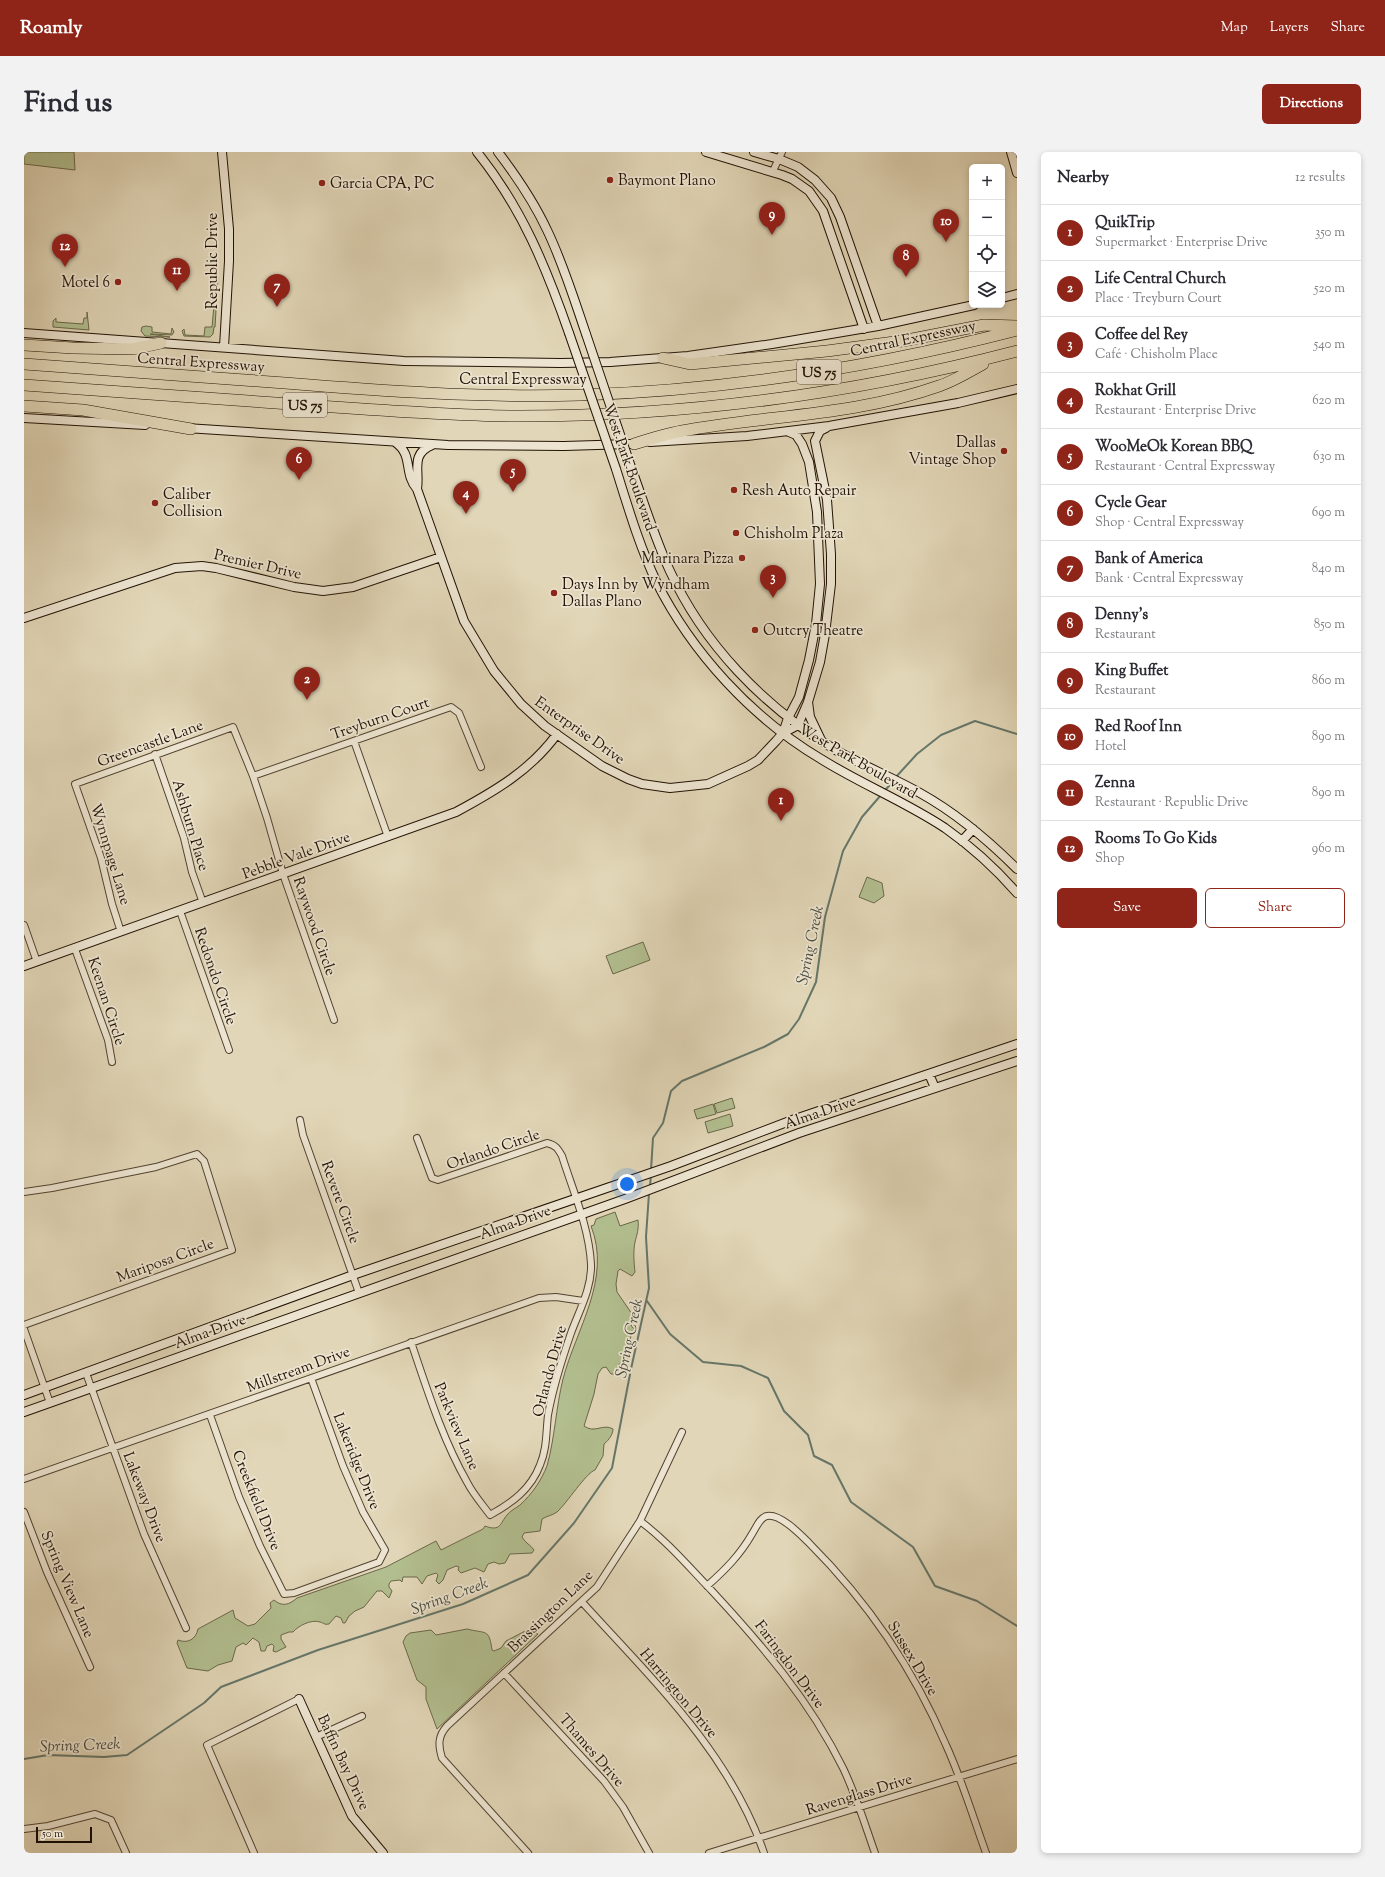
<!DOCTYPE html>
<html lang="en">
<head>
<meta charset="utf-8">
<style>
	:root { --surface:#fff; --page:#f2f2f3; --text:#2b2b33; --muted:#7c7c81; --line:#e1e1e2; --accent:#8f2418 }
	body { margin:0; font-family:"Sorts Mill Goudy",serif; background:var(--page); color:var(--text) }
	.controls { position:absolute; right:12px; top:12px; display:grid; overflow:hidden; border-radius:6px; box-shadow:0 2px 6px #0003 }
	.controls button { width:36px; height:36px; display:grid; place-items:center; padding:0; border:0; border-bottom:1px solid var(--line); background:var(--surface); color:var(--text); font:20px sans-serif }
	.scale { position:absolute; left:12px; bottom:10px; width:56px; box-sizing:border-box; padding-left:4px; border:2px solid #221204; border-top:0; font-size:11px; line-height:14px; white-space:nowrap; color:#221204; -webkit-text-stroke:3px #ece4d0; paint-order:stroke }
	.you { position:absolute; left:603px; top:1032px; width:14px; height:14px; margin:-10px; border:3px solid #fff; border-radius:50%; background:#1a73e8; box-shadow:0 0 0 6px #1a73e833 }
	.badge { display:grid; place-items:center; width:26px; height:26px; border-radius:50%; background:var(--accent); color:#fff; font-size:13px; font-weight:700 }
	.pin { position:absolute; translate:-50% -33px; filter:drop-shadow(0 1px 2px #0008) }
	.pin::after { content:''; position:absolute; top:21px; width:14px; height:12px; background:inherit; clip-path:polygon(0 0,100% 0,50% 100%) }
	.list { margin:0; padding:0; list-style:none }
	h2 { display:flex; justify-content:space-between; align-items:center; height:52px; margin:0; padding:0 16px; font-size:17px }
	h2 small { font-size:13px; font-weight:400; color:var(--muted) }
	.list li { display:grid; grid-template-columns:26px 1fr auto; gap:12px; align-items:center; box-sizing:border-box; height:56px; padding:0 16px; border-top:1px solid var(--line) }
	.list b { display:block; font-size:15px; white-space:nowrap }
	.list p { margin:0; font-size:13px; white-space:nowrap; color:var(--muted) }
	.list em { font-size:13px; font-style:normal; color:var(--muted) }
	.actions { display:flex; gap:8px; padding:12px 16px }
	.actions a { flex:1; padding:9px 0; border:1px solid var(--accent); border-radius:6px; text-align:center; font-size:14px; color:var(--accent) }
	.actions .main { background:var(--accent); color:#fff }
	.icon { flex:none; width:22px; height:22px; fill:none; stroke:currentColor; stroke-width:2; stroke-linecap:round; stroke-linejoin:round }
	.map { position:relative; flex:none; width:993px; height:1701px; overflow:hidden; border-radius:6px }
	header { display:flex; align-items:center; gap:24px; box-sizing:border-box; height:56px; padding:0 20px; background:var(--accent); color:#fff }
	header strong { font-size:19px }
	nav { display:flex; gap:22px; margin-inline-start:auto; font-size:14px }
	.intro { display:flex; align-items:center; justify-content:space-between; box-sizing:border-box; height:96px; padding:0 24px }
	h1 { margin:0; font-size:28px }
	.button { padding:10px 18px; border-radius:6px; background:var(--accent); color:#fff; font-size:14px; font-weight:700 }
	main { display:flex; gap:24px; padding:0 24px }
	aside { flex:1; background:var(--surface); border-radius:6px; box-shadow:0 2px 6px #0003 }
	.map>svg:first-child { display:block }
</style>
</head>
<body>
<header>
<strong>Roamly</strong>
<nav><a>Map</a><a>Layers</a><a>Share</a></nav>
</header>
<div class="intro"><h1>Find us</h1><a class="button">Directions</a></div>
<main>
<div class="map">
<svg width="993" height="1701" viewBox="0 0 993 1701">
	<rect width="100%" height="100%" fill="#e1d6b7"/>
	<filter id="stains"><feTurbulence type="fractalNoise" baseFrequency=".005" numOctaves="4"/><feColorMatrix values="0 0 0 0 .2 0 0 0 0 .09 0 0 0 0 .02 0 0 0 .5 -.17"/></filter>
	<radialGradient id="worn" r=".72"><stop offset=".6" stop-color="#630" stop-opacity="0"/><stop offset="1" stop-color="#630" stop-opacity=".3"/></radialGradient>
	<!-- green -->
	<path fill="#b2be8f" stroke="#6a684a" d="M 0,0 L 50,0 L 51,18 L 0,12 Z
		M 189,124 L 194,125 L 191,175 L 190,175 L 189,182 L 186,185 L 160,184 L 158,179 L 160,177 L 161,183 L 180,184 L 181,175 L 188,175 L 192,132 L 185,130 Z
		M 63,160 L 65,178 L 29,175 L 29,169 L 32,166 L 32,170 L 59,172 L 60,166 L 63,166 Z
		M 122,174 L 128,175 L 128,180 L 147,182 L 148,176 L 150,180 L 148,183 L 126,182 L 146,185 L 144,185 L 121,184 L 117,179 L 118,175 Z
		M 843,725 L 858,731 L 860,744 L 850,751 L 835,745 Z
		M 619,790 L 626,808 L 589,822 L 582,804 Z
		M 708,946 L 711,956 L 693,961 L 690,952 Z
		M 689,952 L 692,962 L 673,967 L 670,958 Z
		M 706,962 L 709,974 L 684,981 L 681,970 Z
		M 591,1060 L 596,1074 L 614,1068 C 615,1077 613,1082 611,1090 C 609,1100 610,1111 611,1120 L 608,1124 L 596,1117 L 594,1119 L 592,1132 L 593,1140 L 608,1162 L 607,1173 L 609,1176 L 612,1176 L 611,1182 L 607,1183 C 605,1193 606,1204 602,1212 L 595,1212 L 590,1222 L 587,1222 L 582,1215 L 578,1216 L 574,1222 L 570,1242 L 560,1274 C 571,1282 579,1271 589,1277 C 589,1282 585,1288 580,1292 L 579,1304 L 571,1318 C 562,1321 543,1351 533,1360 C 529,1363 523,1364 518,1367 L 516,1379 L 500,1381 L 498,1385 C 501,1391 507,1393 510,1398 L 508,1401 L 486,1402 L 481,1411 L 475,1412 L 470,1410 L 464,1412 L 460,1420 L 451,1416 L 437,1421 L 434,1418 L 435,1415 L 432,1414 L 423,1418 L 419,1428 L 415,1432 L 412,1429 L 414,1423 L 412,1421 L 403,1424 L 398,1432 L 393,1425 L 379,1425 L 378,1430 L 376,1428 L 367,1429 L 365,1432 L 365,1435 L 368,1439 L 365,1446 L 358,1439 L 353,1439 L 340,1455 L 331,1459 L 325,1464 L 321,1471 L 319,1471 L 317,1466 L 312,1464 L 305,1472 C 300,1473 300,1471 296,1470 C 287,1467 274,1474 269,1480 L 265,1480 L 257,1483 L 257,1487 L 262,1495 L 252,1500 L 249,1499 L 250,1494 L 248,1492 L 243,1494 L 241,1499 L 237,1499 L 235,1490 L 229,1486 L 222,1493 L 219,1491 L 212,1495 L 208,1509 L 194,1513 L 184,1519 L 163,1516 L 153,1491 L 154,1488 C 164,1492 172,1487 174,1477 L 209,1458 L 211,1466 L 224,1474 L 231,1472 L 247,1456 L 246,1451 L 250,1448 C 258,1455 265,1453 273,1446 L 362,1415 L 412,1389 L 417,1398 L 459,1377 L 461,1374 C 477,1380 476,1371 483,1363 C 486,1359 492,1356 496,1353 C 508,1342 517,1329 523,1314 C 531,1285 532,1255 539,1227 C 552,1177 588,1127 567,1074 L 570,1073 L 572,1067 Z
		M 443,1477 C 462,1482 465,1476 468,1498 L 470,1499 L 477,1496 L 482,1489 L 503,1478 L 514,1482 L 413,1577 L 402,1547 L 402,1535 L 393,1528 L 379,1490 L 382,1484 L 386,1481 L 407,1478 L 412,1483 Z"/>
	<g fill="none" stroke-linecap="round" stroke-linejoin="round">
		<!-- stream -->
		<path stroke="#667669" stroke-width="2" d="M 871,626 L 893,602 L 917,583 L 951,569 L 993,582
			M 861,638 L 869,630
			M 627,1018 L 629,986 L 639,971 L 647,939 L 658,929 L 740,895 L 764,882 L 775,867 L 792,830 L 801,765 L 819,699 L 838,665 L 857,643
			M 626,1034 L 627,1023
			M 623,1149 L 646,1182 L 679,1210 L 717,1214 L 744,1226 L 760,1259 L 784,1283 L 790,1304 L 808,1313 L 827,1350 L 889,1395 L 911,1434 L 953,1449 L 993,1474
			M 0,1607 L 24,1603 L 80,1605 L 103,1603 L 180,1551 L 197,1535 L 294,1498 L 439,1452 L 504,1423 L 550,1371 L 588,1316 L 607,1217 L 625,1136 L 622,1085 L 625,1041"/>
		<!-- street casing -->
		<g stroke="#524331" stroke-width="8">
			<path id="street" d="M 749,19 L 758,0
				M 330,589 L 364,685
				M 131,602 L 160,686 L 168,720 L 179,751
				M 229,624 L 427,555 L 435,561 L 457,615
				M 156,759 L 205,898
				M 0,773 L 13,810
				M 97,780 L 88,752 L 77,706 L 51,632 L 209,575 L 229,624 L 243,666 L 259,722 L 310,868
				M 51,797 L 84,888 L 88,910
				M 276,968 L 279,983 L 335,1141
				M 0,1040 L 28,1036 L 132,1015 L 173,1002 L 180,1009 L 208,1098 L 0,1173
				M 0,1177 L 26,1251
				M 387,1190 C 403,1237 418,1286 443,1330 C 449,1342 458,1352 466,1363 C 488,1351 507,1337 516,1313 C 523,1297 522,1280 524,1263 C 529,1235 538,1207 547,1181 C 555,1159 568,1136 567,1112 C 565,1075 549,1039 538,1004 C 534,997 532,993 523,991 L 414,1028 L 408,1026 L 393,986
				M 62,1221 L 120,1382 L 162,1476
				M 186,1263 L 215,1345 L 236,1394 L 260,1442 L 270,1441 L 355,1410 L 361,1398 L 339,1360 L 319,1314 L 287,1226
				M 0,1327 L 515,1146 L 532,1145 L 559,1149
				M 0,1360 L 23,1420 L 66,1515
				M 616,1369 C 643,1389 664,1414 688,1439 C 738,1493 786,1549 819,1616 C 832,1643 841,1673 851,1701
				M 683,1434 C 701,1418 716,1403 728,1382 C 732,1376 736,1365 743,1364 C 756,1361 777,1383 785,1391 C 843,1449 890,1518 922,1593 C 938,1628 949,1665 962,1701
				M 558,1450 C 627,1526 706,1601 740,1701
				M 480,1521 L 580,1629 L 599,1655 L 625,1701
				M 292,1585 L 338,1564
				M 0,1677 L 24,1674 L 71,1662 L 87,1668 L 102,1701
				M 230,1701 L 183,1593 L 275,1547
				M 504,1701 L 418,1606 C 414,1593 414,1584 423,1574 L 573,1435 L 616,1369 L 658,1280
				M 685,1701 L 993,1607"/>
		</g>
		<!-- secondary casing -->
		<g stroke="#221204" stroke-width="10">
			<path id="secondary" d="M 198,0 L 205,77 L 205,109 L 200,195
				M 453,0 C 498,56 522,115 545,181
				M 474,0 C 493,25 510,50 523,78 C 539,111 550,147 562,182
				M 682,0 L 758,23 L 768,27 L 785,39 L 799,59 L 840,177
				M 730,0 L 755,7 L 774,15 L 791,28 L 807,46 L 816,65 L 854,174
				M 987,0 L 993,21
				M 978,146 L 993,142
				M 0,181 L 380,209 L 537,211 L 586,210 L 664,204 L 748,192 L 854,174 L 950,153
				M 0,266 L 121,273
				M 162,276 L 424,293 L 540,294 L 606,292
				M 371,290 C 390,303 379,321 393,337 L 440,469 L 470,519 L 497,552 L 521,574 L 578,614 L 604,627 L 618,632 L 646,636 L 684,632 L 724,614 L 734,608 L 752,589 L 759,581 L 764,566 L 775,545 L 785,508 L 792,472 L 796,432 L 793,360 L 785,310 L 778,292 L 772,283 L 765,280
				M 626,290 L 723,284 L 805,274 L 934,251 L 993,237
				M 607,315 C 619,348 630,384 645,417 C 679,492 739,554 810,597 C 837,613 868,625 896,641 C 932,661 964,688 993,717
				M 592,317 C 604,355 615,393 632,429 C 668,501 728,566 797,607 C 837,632 882,650 921,676 C 948,695 972,717 993,741
				M 393,337 C 396,319 386,302 408,293
				M 0,466 L 151,416 L 178,414 L 192,416 L 270,435 L 299,439 L 329,435 L 417,405
				M 784,550 L 786,565 L 797,588
				M 759,581 L 774,573 L 784,550 L 796,510 L 801,482 L 807,432 L 807,402 L 803,348 L 791,289 L 796,279 L 802,276
				M 938,689 L 949,677
				M 0,814 L 432,660 C 471,639 507,618 533,582
				M 905,922 L 911,936
				M 0,1243 L 329,1123 L 647,1014 L 771,967 L 993,892
				M 0,1260 L 601,1047 L 775,981 L 993,909
				M 275,1547 L 328,1664 L 359,1701"/>
		</g>
		<!-- highway casing -->
		<g stroke="#221204" stroke-width="12">
			<path id="highway" d="M 0,193 L 49,196 L 109,197 L 137,191
				M 639,206 L 666,212 L 803,199 L 878,189 L 960,173 L 993,174
				M 0,212 C 87,218 174,225 261,231 C 359,239 458,246 557,243 C 704,238 850,215 993,178
				M 0,233 C 89,239 177,246 266,252 C 339,257 412,263 486,264 C 657,265 828,242 993,199
				M 0,254 L 59,258 L 167,277
				M 610,292 C 626,287 642,282 658,279 C 744,263 830,264 915,234 C 930,229 945,220 959,212"/>
		</g>
		<!-- street -->
		<use href="#street" stroke="#ece4d0" stroke-width="6"/>
		<!-- secondary -->
		<use href="#secondary" stroke="#ece4d0" stroke-width="8"/>
		<!-- highway -->
		<use href="#highway" stroke="#e1d6b7" stroke-width="11"/>
		<!-- secondary-bridge casing -->
		<g stroke="#221204" stroke-width="10" stroke-linecap="butt">
			<path id="secondary-bridge" d="M 545,181 L 592,317
				M 562,182 L 607,315"/>
		</g>
		<!-- secondary-bridge -->
		<use href="#secondary-bridge" stroke="#ece4d0" stroke-width="8"/>
	</g>
	<!-- markers -->
	<g fill="#8f2418" stroke="#ece4d0" stroke-width="1.5">
		<circle cx="586" cy="28" r="4"/>
		<circle cx="298" cy="31" r="4"/>
		<circle cx="94" cy="130" r="4"/>
		<circle cx="980" cy="299" r="4"/>
		<circle cx="710" cy="338" r="4"/>
		<circle cx="131" cy="351" r="4"/>
		<circle cx="712" cy="381" r="4"/>
		<circle cx="718" cy="406" r="4"/>
		<circle cx="530" cy="441" r="4"/>
		<circle cx="731" cy="478" r="4"/>
	</g>
	<g text-anchor="middle" stroke-width="3.5" stroke-linejoin="round" paint-order="stroke">
		<!-- shield labels -->
		<g fill="#ece4d0" stroke="#5f5141" stroke-width="1">
			<rect x="773" y="208" width="44" height="24" rx="3"/>
			<rect x="259" y="241" width="44" height="24" rx="3"/>
		</g>
		<g font-size="14" font-weight="bold" fill="#221204">
			<text x="795" y="225">US 75</text>
			<text x="281" y="258">US 75</text>
		</g>
		<!-- poi labels -->
		<g font-size="15" fill="#221204" stroke="#ece4d0" text-anchor="start">
			<text x="594" y="33">Baymont Plano</text>
			<text x="306" y="36">Garcia CPA, PC</text>
			<text x="86" y="135" text-anchor="end">Motel 6</text>
			<text x="972" y="295" text-anchor="end">Dallas<tspan x="972" dy="17">Vintage Shop</tspan></text>
			<text x="718" y="343">Resh Auto Repair</text>
			<text x="139" y="347">Caliber<tspan x="139" dy="17">Collision</tspan></text>
			<text x="720" y="386">Chisholm Plaza</text>
			<text x="710" y="411" text-anchor="end">Marinara Pizza</text>
			<text x="538" y="437">Days Inn by Wyndham<tspan x="538" dy="17">Dallas Plano</tspan></text>
			<text x="739" y="483">Outcry Theatre</text>
		</g>
		<!-- street labels -->
		<g font-size="15" fill="#221204" stroke="#ece4d0">
			<text transform="translate(188 109) rotate(-90)" y="5">Republic Drive</text>
			<text transform="translate(889 186) rotate(-12)" y="5">Central Expressway</text>
			<text transform="translate(177 210) rotate(4)" y="5">Central Expressway</text>
			<text x="499" y="232">Central Expressway</text>
			<text transform="translate(606 315) rotate(71)" y="5">West Park Boulevard</text>
			<text transform="translate(234 412) rotate(13)" y="5">Premier Drive</text>
			<text transform="translate(356 566) rotate(-19)" y="5">Treyburn Court</text>
			<text transform="translate(556 578) rotate(35)" y="5">Enterprise Drive</text>
			<text transform="translate(126 591) rotate(-20)" y="5">Greencastle Lane</text>
			<text transform="translate(834 609) rotate(30)" y="5">West Park Boulevard</text>
			<text transform="translate(167 673) rotate(73)" y="5">Ashburn Place</text>
			<text transform="translate(87 702) rotate(73)" y="5">Wynnpage Lane</text>
			<text transform="translate(272 703) rotate(-20)" y="5">Pebble Vale Drive</text>
			<text transform="translate(291 774) rotate(71)" y="5">Raywood Circle</text>
			<text transform="translate(192 824) rotate(71)" y="5">Redondo Circle</text>
			<text transform="translate(83 849) rotate(72)" y="5">Keenan Circle</text>
			<text transform="translate(796 960) rotate(-19)" y="5">Alma Drive</text>
			<text transform="translate(469 997) rotate(-19)" y="5">Orlando Circle</text>
			<text transform="translate(317 1050) rotate(70)" y="5">Revere Circle</text>
			<text transform="translate(491 1070) rotate(-20)" y="5">Alma Drive</text>
			<text transform="translate(141 1108) rotate(-20)" y="5">Mariposa Circle</text>
			<text transform="translate(186 1179) rotate(-20)" y="5">Alma Drive</text>
			<text transform="translate(274 1217) rotate(-20)" y="5">Millstream Drive</text>
			<text transform="translate(525 1219) rotate(-75)" y="5">Orlando Drive</text>
			<text transform="translate(433 1274) rotate(67)" y="5">Parkview Lane</text>
			<text transform="translate(333 1309) rotate(68)" y="5">Lakeridge Drive</text>
			<text transform="translate(121 1345) rotate(69)" y="5">Lakeway Drive</text>
			<text transform="translate(233 1348) rotate(68)" y="5">Creekfield Drive</text>
			<text transform="translate(44 1432) rotate(67)" y="5">Spring View Lane</text>
			<text transform="translate(526 1459) rotate(-44)" y="5">Brassington Lane</text>
			<text transform="translate(889 1506) rotate(59)" y="5">Sussex Drive</text>
			<text transform="translate(766 1512) rotate(53)" y="5">Faringdon Drive</text>
			<text transform="translate(655 1541) rotate(50)" y="5">Harrington Drive</text>
			<text transform="translate(568 1598) rotate(49)" y="5">Thames Drive</text>
			<text transform="translate(320 1610) rotate(65)" y="5">Baffin Bay Drive</text>
			<text transform="translate(835 1642) rotate(-17)" y="5">Ravenglass Drive</text>
		</g>
		<!-- water labels -->
		<g font-size="16" font-style="italic" fill="#4a4c3f" stroke="#ece4d0">
			<text transform="translate(785 793) rotate(-78)" y="6">Spring Creek</text>
			<text transform="translate(604 1186) rotate(-78)" y="6">Spring Creek</text>
			<text transform="translate(425 1443) rotate(-20)" y="6">Spring Creek</text>
			<text transform="translate(56 1592) rotate(-2)" y="6">Spring Creek</text>
		</g>
	</g>
	<rect width="100%" height="100%" filter="url(#stains)"/>
	<rect width="100%" height="100%" fill="url(#worn)"/>
</svg>
<div class="controls">
<button>+</button>
<button>−</button>
<button><svg class="icon" aria-label="locate" viewBox="0 0 24 24"><circle cx="12" cy="12" r="6"/><path d="M12 2v4M12 18v4M2 12h4M18 12h4"/></svg></button>
<button><svg class="icon" aria-label="layers" viewBox="0 0 24 24"><path d="M12 4l9 5-9 5-9-5zM3 14l9 5 9-5"/></svg></button>
</div>
<div class="scale">50 m</div>
<div class="you"></div>
<div class="pin badge" style="left:757px;top:669px">1</div>
<div class="pin badge" style="left:283px;top:548px">2</div>
<div class="pin badge" style="left:749px;top:446px">3</div>
<div class="pin badge" style="left:442px;top:362px">4</div>
<div class="pin badge" style="left:489px;top:340px">5</div>
<div class="pin badge" style="left:275px;top:328px">6</div>
<div class="pin badge" style="left:253px;top:155px">7</div>
<div class="pin badge" style="left:882px;top:125px">8</div>
<div class="pin badge" style="left:748px;top:83px">9</div>
<div class="pin badge" style="left:922px;top:90px">10</div>
<div class="pin badge" style="left:153px;top:139px">11</div>
<div class="pin badge" style="left:41px;top:115px">12</div>
</div>
<aside>
<h2>Nearby<small>12 results</small></h2>
<ul class="list">
<li><span class="badge">1</span><div><b>QuikTrip</b><p>Supermarket · Enterprise Drive</p></div><em>350 m</em></li>
<li><span class="badge">2</span><div><b>Life Central Church</b><p>Place · Treyburn Court</p></div><em>520 m</em></li>
<li><span class="badge">3</span><div><b>Coffee del Rey</b><p>Café · Chisholm Place</p></div><em>540 m</em></li>
<li><span class="badge">4</span><div><b>Rokhat Grill</b><p>Restaurant · Enterprise Drive</p></div><em>620 m</em></li>
<li><span class="badge">5</span><div><b>WooMeOk Korean BBQ</b><p>Restaurant · Central Expressway</p></div><em>630 m</em></li>
<li><span class="badge">6</span><div><b>Cycle Gear</b><p>Shop · Central Expressway</p></div><em>690 m</em></li>
<li><span class="badge">7</span><div><b>Bank of America</b><p>Bank · Central Expressway</p></div><em>840 m</em></li>
<li><span class="badge">8</span><div><b>Denny's</b><p>Restaurant</p></div><em>850 m</em></li>
<li><span class="badge">9</span><div><b>King Buffet</b><p>Restaurant</p></div><em>860 m</em></li>
<li><span class="badge">10</span><div><b>Red Roof Inn</b><p>Hotel</p></div><em>890 m</em></li>
<li><span class="badge">11</span><div><b>Zenna</b><p>Restaurant · Republic Drive</p></div><em>890 m</em></li>
<li><span class="badge">12</span><div><b>Rooms To Go Kids</b><p>Shop</p></div><em>960 m</em></li>
</ul>
<div class="actions"><a class="main">Save</a><a>Share</a></div>
</aside>
</main>
</body>
</html>
